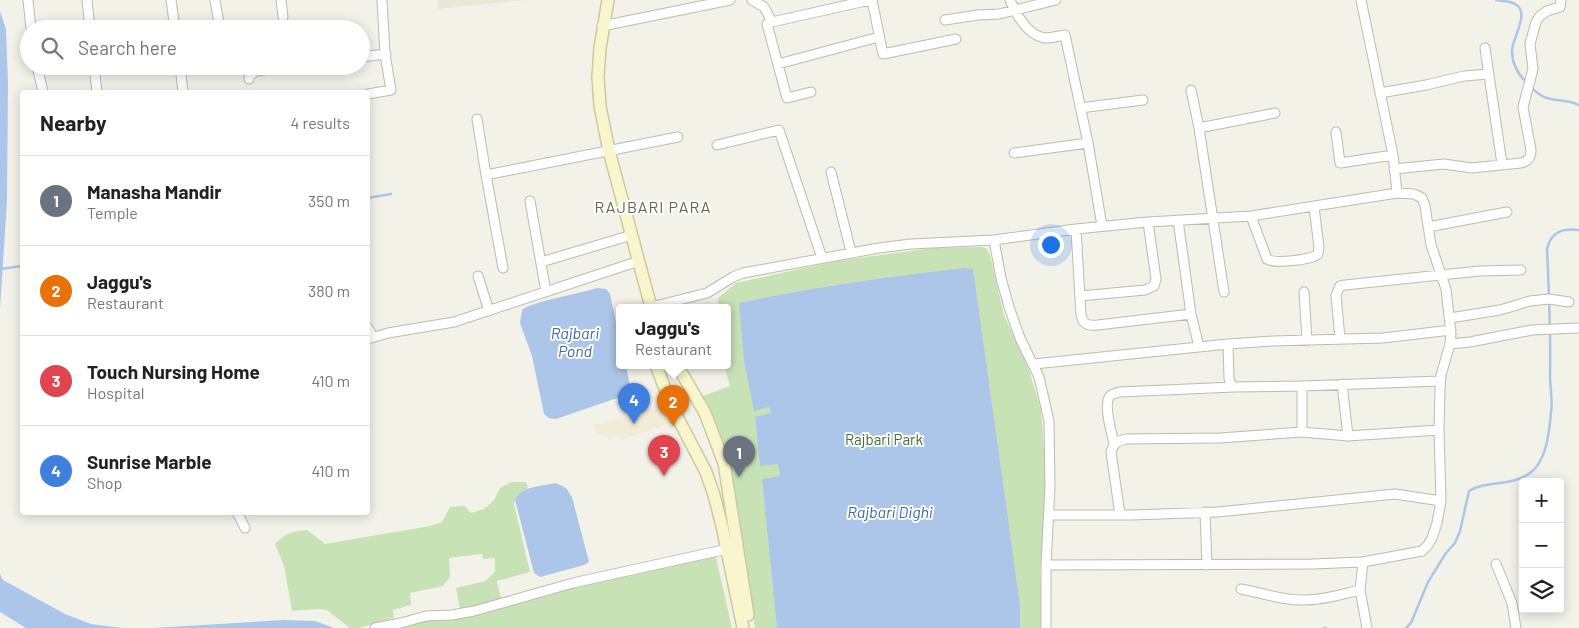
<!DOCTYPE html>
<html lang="en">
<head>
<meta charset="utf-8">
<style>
	:root { --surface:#fff; --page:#f2f2f2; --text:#222; --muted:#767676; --line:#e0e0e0; --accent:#e46930 }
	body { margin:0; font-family:Barlow,sans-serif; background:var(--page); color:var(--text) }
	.controls { position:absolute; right:15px; bottom:15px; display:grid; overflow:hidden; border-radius:5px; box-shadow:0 2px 12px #0003 }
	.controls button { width:45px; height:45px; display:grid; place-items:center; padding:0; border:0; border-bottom:1px solid var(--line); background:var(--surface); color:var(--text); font:25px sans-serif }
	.you { position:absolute; left:1050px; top:244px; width:18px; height:18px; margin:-12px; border:4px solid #fff; border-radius:50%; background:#1a73e8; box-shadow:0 0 0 8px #1a73e833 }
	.badge { display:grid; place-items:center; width:32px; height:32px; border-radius:50%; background:var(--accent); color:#fff; font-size:16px; font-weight:700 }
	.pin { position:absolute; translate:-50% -41px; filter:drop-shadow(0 1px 2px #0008) }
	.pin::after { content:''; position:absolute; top:26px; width:18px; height:15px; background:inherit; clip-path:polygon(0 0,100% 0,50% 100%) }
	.popup { position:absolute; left:616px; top:304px; width:115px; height:65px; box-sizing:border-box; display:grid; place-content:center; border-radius:5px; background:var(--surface); filter:drop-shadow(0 1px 4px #0005); font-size:16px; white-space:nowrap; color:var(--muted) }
	.popup b { font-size:19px; color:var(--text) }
	.popup::after { content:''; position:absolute; left:50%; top:100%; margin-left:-10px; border:10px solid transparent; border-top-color:var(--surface) }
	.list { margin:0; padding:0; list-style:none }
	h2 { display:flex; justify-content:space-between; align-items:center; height:65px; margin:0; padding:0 20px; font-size:21px }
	h2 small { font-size:16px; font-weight:400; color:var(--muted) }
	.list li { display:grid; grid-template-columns:32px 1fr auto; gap:15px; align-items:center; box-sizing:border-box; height:90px; padding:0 20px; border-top:1px solid var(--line) }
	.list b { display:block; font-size:19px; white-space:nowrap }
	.list p { margin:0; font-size:16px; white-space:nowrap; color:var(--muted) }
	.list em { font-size:16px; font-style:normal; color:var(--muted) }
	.icon { flex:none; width:28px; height:28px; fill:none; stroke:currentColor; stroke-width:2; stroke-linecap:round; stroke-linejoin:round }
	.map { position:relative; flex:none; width:1579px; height:628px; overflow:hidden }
	.search { position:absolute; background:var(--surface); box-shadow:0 2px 12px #0003; left:20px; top:20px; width:350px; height:55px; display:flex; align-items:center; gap:12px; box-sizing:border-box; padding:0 18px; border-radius:28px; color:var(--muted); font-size:19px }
	.panel { position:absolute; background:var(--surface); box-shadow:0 2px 12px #0003; left:20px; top:90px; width:350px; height:425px; border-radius:5px }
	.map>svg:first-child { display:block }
</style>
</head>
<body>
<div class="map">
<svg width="1579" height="628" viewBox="0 0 1579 628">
	<rect width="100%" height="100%" fill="#f3f2e9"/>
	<!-- commercial -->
	<path fill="#f2ebd7" d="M 655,407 L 662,407 L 668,411 L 673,422 L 621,440 L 620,436 L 609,439 L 597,433 L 594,425 Z"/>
	<!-- education -->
	<path fill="#eae8d5" d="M 437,0 L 526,0 L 438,9 Z"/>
	<!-- green -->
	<path fill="#c7e3b6" d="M 982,247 L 987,249 L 990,255 L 1004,315 L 1028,367 L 1041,410 L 1048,495 L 1040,570 L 1043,628 L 755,628 L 714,423 L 703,396 L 730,386 L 724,365 L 727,365 L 727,307 L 719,307 L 718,298 L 736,283 L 836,261 L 933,248 Z
		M 511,482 L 526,482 L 528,488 L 517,495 L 514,504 L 530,572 L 497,581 L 501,598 L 481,605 L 460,610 L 456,588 L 485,581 L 495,572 L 495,558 L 483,559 L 482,554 L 449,558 L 450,577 L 443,586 L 410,593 L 411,605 L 393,610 L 394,618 L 359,628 L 350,628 L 327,610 L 318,609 L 292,611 L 284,566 L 275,544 C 285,533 293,531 307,530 L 325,544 L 430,526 L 442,522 L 450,507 L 465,506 L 471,513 L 484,509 L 494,500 L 500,488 Z
		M 715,553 L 732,628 L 386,628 Z"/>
	<!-- water -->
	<path fill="#acc6e9" d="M 0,11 L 6,29 L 8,84 L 7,202 L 0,309 Z
		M 964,268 L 973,269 L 1020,605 L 1020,628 L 777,628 L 762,479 L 780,476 L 778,464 L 760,466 L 755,417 L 771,413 L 769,407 L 754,411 L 744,361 L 739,303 C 813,287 888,277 964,268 Z
		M 597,288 L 606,289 L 610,294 L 619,336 L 619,365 L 626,365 L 630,386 L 629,392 L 626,395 L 556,419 L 549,418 L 544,414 L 532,356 L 520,323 L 522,310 C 530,302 582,293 597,288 Z
		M 556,483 L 566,488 L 572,497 L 589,562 L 584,565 L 540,577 L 534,573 L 515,500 C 520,486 543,486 556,483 Z
		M 0,574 L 3,580 L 65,614 L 91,624 L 123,628 L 26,628 L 0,612 Z
		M 284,620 L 315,621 L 334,628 L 153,628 Z"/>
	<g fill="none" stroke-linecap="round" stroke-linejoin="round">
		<!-- stream -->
		<path stroke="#acc6e9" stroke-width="2.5" d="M 1496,0 C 1502,1 1510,1 1515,4 C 1531,12 1512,38 1512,51 C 1512,63 1518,74 1526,82
			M 1530,86 C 1548,106 1559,96 1579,105
			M 368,198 L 391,194
			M 0,269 L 22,266
			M 1324,628 L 1326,628
			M 1406,628 L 1411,623 L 1428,582 L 1446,553 L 1455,543 L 1460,531 L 1469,491 C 1486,480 1511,487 1530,473 C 1547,461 1549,432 1551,413 C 1553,401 1550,388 1550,375 C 1551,333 1549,291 1547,249 C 1551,232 1562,228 1579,230"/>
		<!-- street casing -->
		<g stroke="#bdbbad" stroke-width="11">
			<path id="street" d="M 28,0 L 31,29
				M 87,0 L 90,29
				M 171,0 L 175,29
				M 215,0 L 220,29
				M 281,0 L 283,17
				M 752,0 L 764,7 L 772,22 L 870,0
				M 872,0 L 883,54 L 956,39
				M 1010,0 C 1016,14 1027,35 1045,38 C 1051,38 1059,36 1065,35 L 1088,143 L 1102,226
				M 1361,0 L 1393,155 L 1397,193
				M 945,20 L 978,15 L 999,14 L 1056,0
				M 772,22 L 767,24 L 787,98 L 811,92
				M 602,26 L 730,0
				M 1485,48 L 1502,164
				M 361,57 L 386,54
				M 778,64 L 879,37
				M 37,66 L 43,92
				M 94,66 L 97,92
				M 112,66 L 147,68 L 168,66
				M 180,66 L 183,92
				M 249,79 L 250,76 L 256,71 L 291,66
				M 1191,90 L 1199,128 L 1224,292
				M 1380,93 L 1426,85 L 1464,76 L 1489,74
				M 368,94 L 391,90 L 385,54 L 382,0
				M 1080,108 L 1143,100
				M 477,119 L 486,175
				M 1199,128 L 1275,113
				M 1336,132 L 1340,163 L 1393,155
				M 717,145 L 779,130 L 822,258
				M 1014,153 L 1088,143
				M 1394,169 L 1444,164 L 1472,168 L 1521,163 C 1529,161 1531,157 1531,150 L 1523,107 L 1533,69 L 1530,44 L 1536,22 L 1540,16 L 1547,11 L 1560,7 L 1561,0
				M 831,172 L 851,252
				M 530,201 L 546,292
				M 1251,216 L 1267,259 C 1275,264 1311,260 1318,254 L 1319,247 L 1314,207
				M 1178,220 L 1191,314 L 1199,347
				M 1428,227 L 1507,212
				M 1076,229 L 1081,315 C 1083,325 1089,326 1098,325 L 1191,314
				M 994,240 L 1001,278 L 1009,307 L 1020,338 L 1039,377 L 1049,421 L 1050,486 L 1046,565 L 1046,628
				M 541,262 L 632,235
				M 503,268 L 486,175 L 678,137
				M 478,276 L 489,311
				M 1304,292 L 1307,341
				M 1080,296 L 1145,290 L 1154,286 L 1156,279 L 1148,222
				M 651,307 L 707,293 L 733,277 L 743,273 L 879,248 L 911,244 L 994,240 L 1076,229 L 1148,222 L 1251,216 L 1397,193 L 1414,194 L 1422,198 L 1425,206 L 1431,245 L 1446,289 L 1451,334 L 1450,344 L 1441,375 L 1440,389 L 1439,430 L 1441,501 L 1437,523 L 1432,538 L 1428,545 L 1422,551 L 1363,562 L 1312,564 L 1046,565
				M 1450,318 L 1500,310 L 1530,301 L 1549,299 L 1569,302
				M 368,328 L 373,337
				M 368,339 L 388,333 L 454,322 L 639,261
				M 1340,339 L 1336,295 L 1340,286 L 1345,285 L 1479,271 L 1521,270
				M 1228,344 L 1229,378 L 1230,382 L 1234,387 L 1302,386 L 1440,381
				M 1450,344 L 1470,342 L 1532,330 L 1579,328
				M 1034,364 L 1228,344 L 1273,341 L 1383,338 L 1451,330
				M 1342,384 L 1348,436
				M 1302,386 L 1302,432
				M 1114,444 C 1112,434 1102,402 1111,395 C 1112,394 1117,393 1119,392 L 1234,387
				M 237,512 L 245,528
				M 1205,512 L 1207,565
				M 1049,515 L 1132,515 L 1218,512 L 1395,494 L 1441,501
				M 1120,515 L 1111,452 C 1114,443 1117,441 1126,439 L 1220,438 L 1302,432 L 1348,436 L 1439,430
				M 1363,562 L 1360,590 L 1367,628
				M 1496,564 L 1512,603 L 1516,628
				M 1241,589 C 1262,593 1285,601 1306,600 C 1324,600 1343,594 1360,590
				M 375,628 L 401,623 L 426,616 L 452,615 L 474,611 L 573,583 L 727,549"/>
		</g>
		<!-- secondary casing -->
		<g stroke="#cec99e" stroke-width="14">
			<path id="secondary" d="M 608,0 L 600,48 L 598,77 L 600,106 L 609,151 L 651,307
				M 656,365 L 672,407 L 706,472 L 714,495 L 722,526 L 743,628
				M 677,365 L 705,413 L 724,463 L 748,615"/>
		</g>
		<!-- street -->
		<use href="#street" stroke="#fff" stroke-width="9"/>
		<!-- secondary -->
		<use href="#secondary" stroke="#f9f6cd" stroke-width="11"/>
	</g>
	<g text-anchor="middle" stroke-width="4" stroke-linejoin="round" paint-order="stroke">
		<!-- park labels -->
		<g font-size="15" fill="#3f7231" stroke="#fff">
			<text x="884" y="445">Rajbari Park</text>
		</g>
		<!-- neighbourhood labels -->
		<g font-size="16" letter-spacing="1" fill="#686251" stroke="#fff">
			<text x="653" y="213">RAJBARI PARA</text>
		</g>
		<!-- water labels -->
		<g font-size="16" font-style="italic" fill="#3c68a7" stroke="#fff">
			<text x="575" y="339">Rajbari<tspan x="575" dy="18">Pond</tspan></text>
			<text x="890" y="518">Rajbari Dighi</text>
		</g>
	</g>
</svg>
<div class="controls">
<button>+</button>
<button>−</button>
<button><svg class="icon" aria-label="layers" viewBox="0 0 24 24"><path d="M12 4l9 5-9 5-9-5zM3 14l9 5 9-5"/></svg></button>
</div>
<div class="you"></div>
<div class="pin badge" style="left:739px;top:477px;background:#6b7280">1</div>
<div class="pin badge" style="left:673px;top:426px;background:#e8710a">2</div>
<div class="popup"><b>Jaggu's</b>Restaurant</div>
<div class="pin badge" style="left:664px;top:476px;background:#e0444e">3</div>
<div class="pin badge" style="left:634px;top:424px;background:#3f7fe0">4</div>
<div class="search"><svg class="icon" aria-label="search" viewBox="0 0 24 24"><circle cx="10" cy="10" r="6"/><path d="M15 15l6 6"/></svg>Search here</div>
<section class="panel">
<h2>Nearby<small>4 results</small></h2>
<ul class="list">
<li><span class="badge" style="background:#6b7280">1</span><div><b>Manasha Mandir</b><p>Temple</p></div><em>350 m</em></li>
<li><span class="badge" style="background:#e8710a">2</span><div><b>Jaggu's</b><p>Restaurant</p></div><em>380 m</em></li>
<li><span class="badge" style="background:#e0444e">3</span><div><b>Touch Nursing Home</b><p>Hospital</p></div><em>410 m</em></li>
<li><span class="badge" style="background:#3f7fe0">4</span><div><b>Sunrise Marble</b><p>Shop</p></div><em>410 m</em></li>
</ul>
</section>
</div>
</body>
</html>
